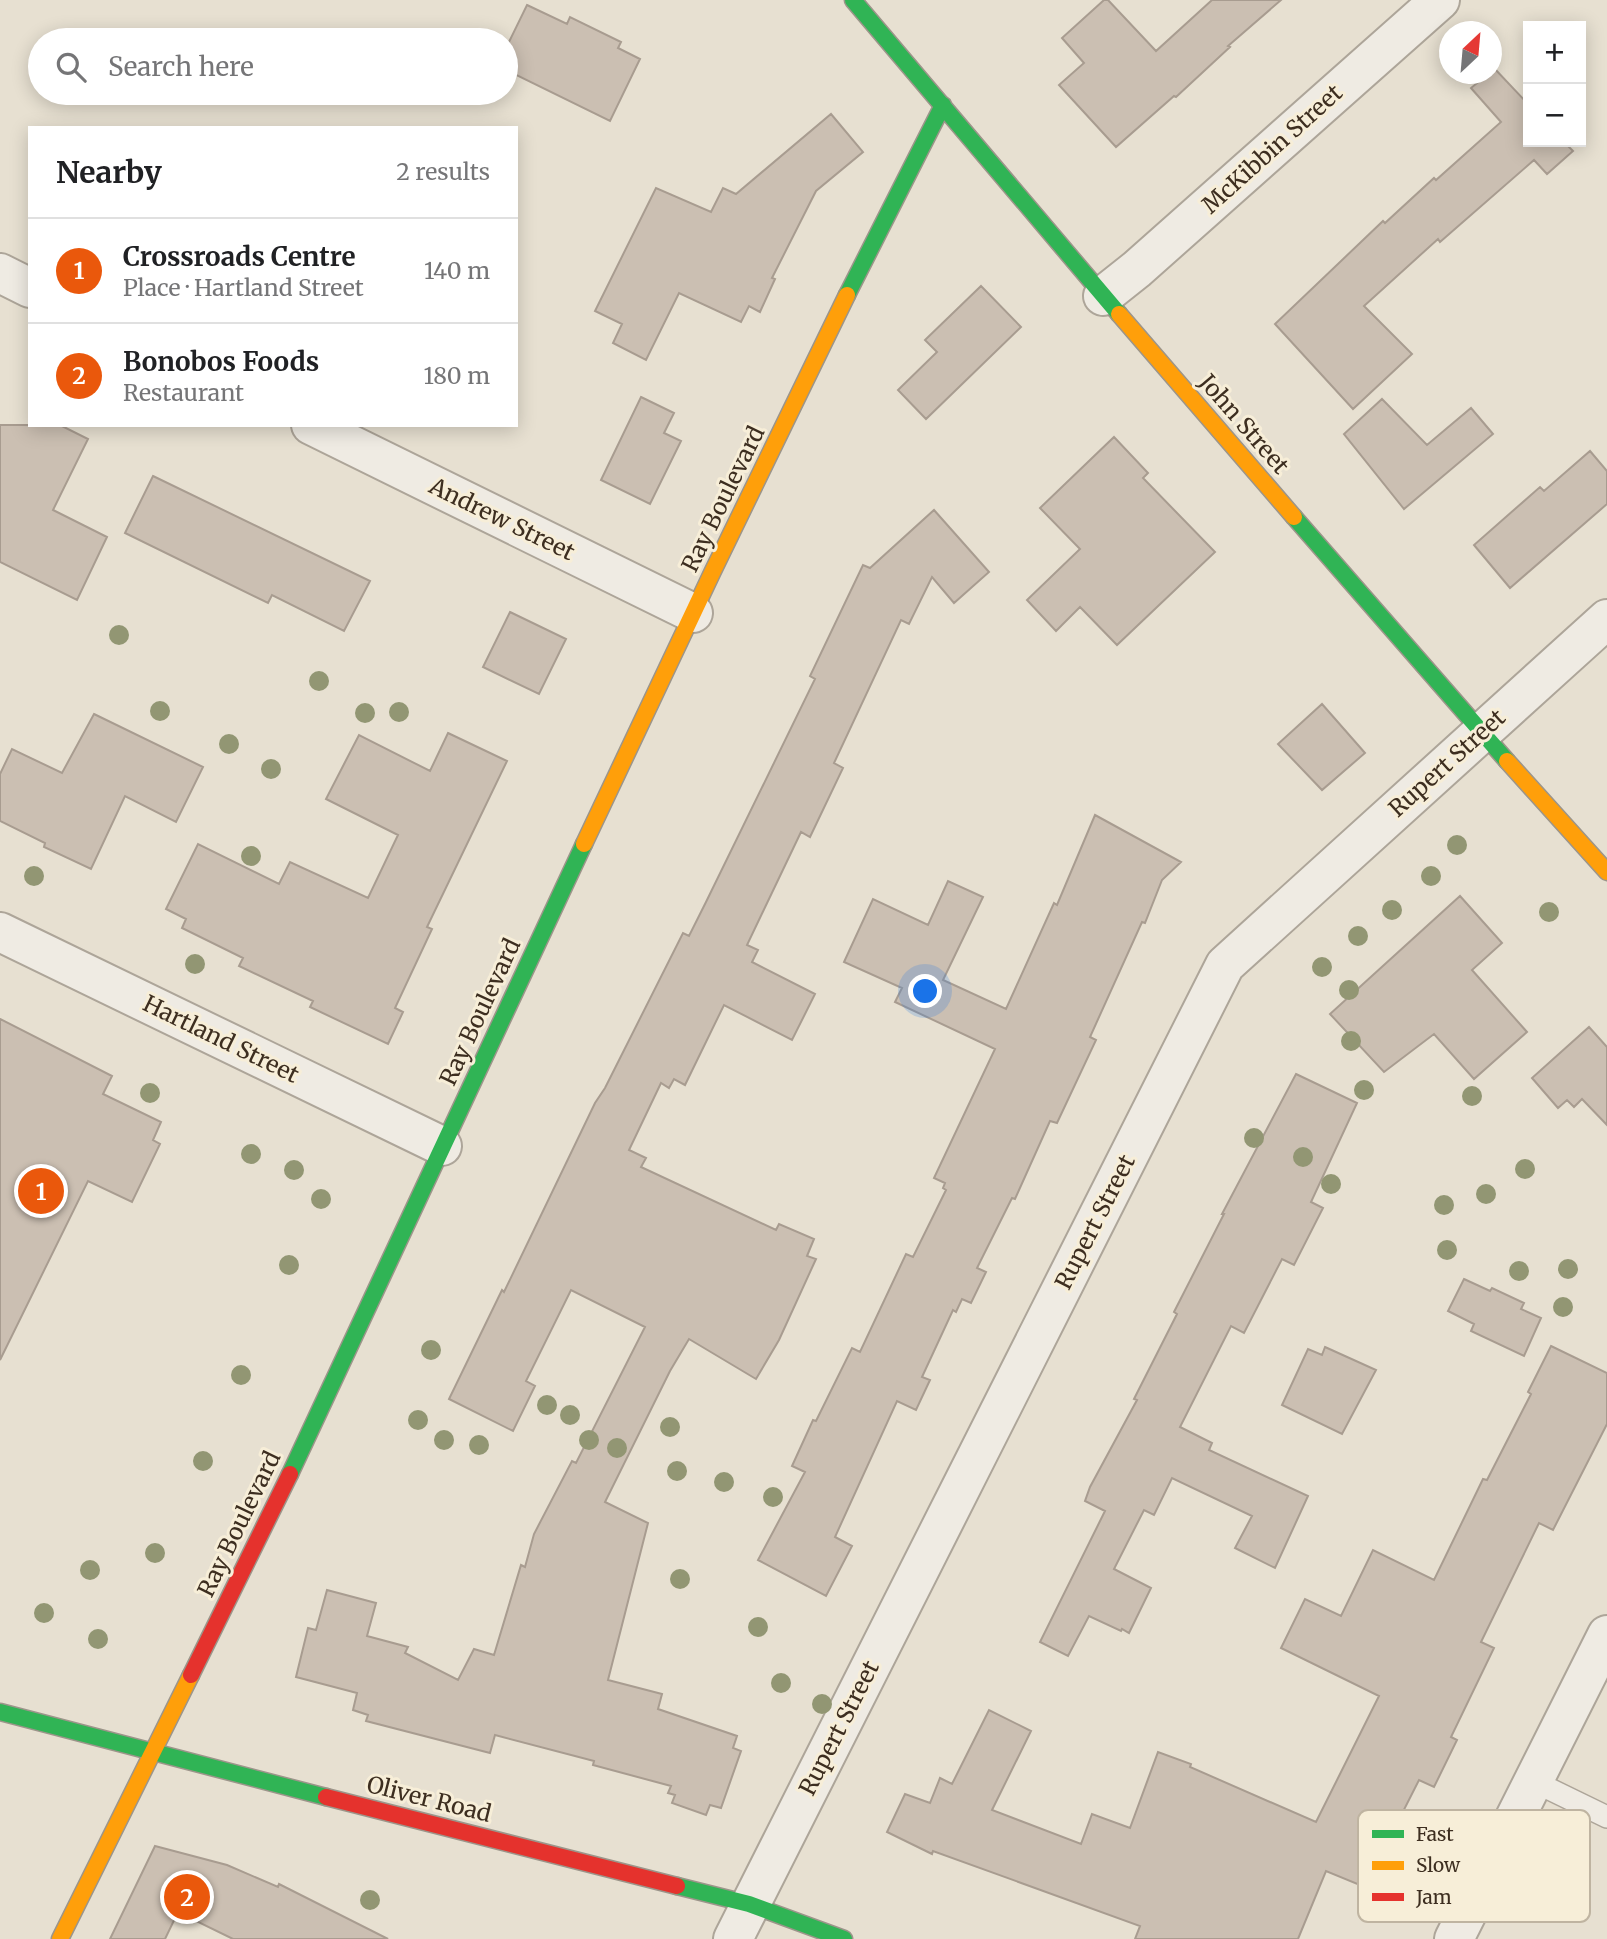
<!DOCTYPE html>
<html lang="en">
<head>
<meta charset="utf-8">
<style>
	:root { --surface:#fff; --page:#f2f2f2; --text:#202124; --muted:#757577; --line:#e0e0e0; --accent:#ea580c }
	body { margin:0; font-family:Merriweather,serif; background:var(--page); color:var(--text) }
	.controls { position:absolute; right:21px; top:21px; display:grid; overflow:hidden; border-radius:0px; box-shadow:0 4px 18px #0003 }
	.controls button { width:63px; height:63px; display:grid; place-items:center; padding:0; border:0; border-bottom:2px solid var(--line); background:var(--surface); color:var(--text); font:35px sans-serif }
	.compass { position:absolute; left:1439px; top:21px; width:63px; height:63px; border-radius:50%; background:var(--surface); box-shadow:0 4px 18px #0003; rotate:26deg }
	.you { position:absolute; left:926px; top:992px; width:24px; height:24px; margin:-18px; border:5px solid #fff; border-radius:50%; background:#1a73e8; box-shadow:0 0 0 10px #1a73e833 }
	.badge { display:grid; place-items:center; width:46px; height:46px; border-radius:50%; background:var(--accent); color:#fff; font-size:23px; font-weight:700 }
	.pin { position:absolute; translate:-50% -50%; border:4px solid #fff; box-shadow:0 2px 7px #0006 }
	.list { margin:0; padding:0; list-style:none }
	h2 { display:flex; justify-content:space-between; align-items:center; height:91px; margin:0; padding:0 28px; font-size:30px }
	h2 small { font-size:23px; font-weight:400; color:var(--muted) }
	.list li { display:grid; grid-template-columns:46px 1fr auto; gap:21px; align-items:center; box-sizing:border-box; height:105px; padding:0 28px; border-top:2px solid var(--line) }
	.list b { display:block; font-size:26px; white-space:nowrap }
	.list p { margin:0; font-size:23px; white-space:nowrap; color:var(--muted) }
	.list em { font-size:23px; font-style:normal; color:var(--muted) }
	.icon { flex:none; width:38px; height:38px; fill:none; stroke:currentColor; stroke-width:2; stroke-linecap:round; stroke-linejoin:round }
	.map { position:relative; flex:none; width:1607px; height:1939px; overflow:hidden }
	.search { position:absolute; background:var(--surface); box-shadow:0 4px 18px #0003; left:28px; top:28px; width:490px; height:77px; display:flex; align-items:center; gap:18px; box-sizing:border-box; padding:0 24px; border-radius:38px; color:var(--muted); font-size:26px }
	.panel { position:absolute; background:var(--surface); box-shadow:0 4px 18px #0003; left:28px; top:126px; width:490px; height:301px; border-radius:0px }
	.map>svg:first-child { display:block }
</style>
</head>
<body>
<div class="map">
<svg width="1607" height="1939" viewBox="0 0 1607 1939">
	<rect width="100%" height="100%" fill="#e7e0d1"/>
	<!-- building -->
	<path fill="#cbbfb2" stroke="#a89c90" stroke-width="2" d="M 1104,0 L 1108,0 L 1156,51 L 1212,0 L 1281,0 L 1228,46 L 1230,47 L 1176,97 L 1174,96 L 1116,147 L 1059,85 L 1084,63 L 1062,38 Z
		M 527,5 L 567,24 L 570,17 L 621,42 L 618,48 L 640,59 L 610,121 L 506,70 L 506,48 Z
		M 1494,68 L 1528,104 L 1528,142 L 1564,142 L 1573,151 L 1547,174 L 1534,160 L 1440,242 L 1438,239 L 1364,306 L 1412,354 L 1353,409 L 1275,324 L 1383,221 L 1385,223 L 1434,178 L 1436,180 L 1501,122 L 1471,88 L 1488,74 L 1492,74 Z
		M 831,114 L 863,152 L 816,191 L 772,278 L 775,279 L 760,312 L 749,306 L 741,322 L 679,293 L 646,360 L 613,343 L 622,324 L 595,311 L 656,188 L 711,212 L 723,188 L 736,194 Z
		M 981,286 L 1021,327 L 926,419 L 898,390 L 937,352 L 925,340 Z
		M 641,397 L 674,413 L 664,433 L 681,441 L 650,504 L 601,480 Z
		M 1382,399 L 1427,445 L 1471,408 L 1493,434 L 1404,509 L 1344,434 Z
		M 0,425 L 60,425 L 88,439 L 53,510 L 107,537 L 77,600 L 0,562 Z
		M 1114,437 L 1148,473 L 1143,478 L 1215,552 L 1117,645 L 1080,607 L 1056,631 L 1027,600 L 1080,549 L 1040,508 Z
		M 1590,451 L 1607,471 L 1607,504 L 1510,588 L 1474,545 L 1540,487 L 1544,491 Z
		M 153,476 L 370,581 L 344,631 L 272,595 L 268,603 L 125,533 Z
		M 934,510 L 989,572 L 954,603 L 932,577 L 909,624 L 901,620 L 834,763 L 843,768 L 810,837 L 801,832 L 747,945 L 758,950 L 752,962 L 815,994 L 792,1040 L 724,1005 L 685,1085 L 674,1079 L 669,1088 L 661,1083 L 629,1150 L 646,1158 L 641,1167 L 776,1230 L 779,1224 L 814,1239 L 807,1256 L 816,1259 L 779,1340 L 756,1379 L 689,1339 L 670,1371 L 605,1502 L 648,1523 L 608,1680 L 662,1694 L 658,1709 L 737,1736 L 733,1748 L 741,1751 L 721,1808 L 710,1805 L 706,1815 L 672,1803 L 675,1795 L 668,1793 L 671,1786 L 593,1765 L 594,1761 L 495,1735 L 490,1753 L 366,1721 L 368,1715 L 353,1710 L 357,1693 L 296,1677 L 308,1628 L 316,1630 L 327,1590 L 376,1603 L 367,1636 L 408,1647 L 405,1653 L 458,1680 L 474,1649 L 494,1655 L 521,1565 L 525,1567 L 534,1534 L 572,1461 L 576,1463 L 645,1327 L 571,1290 L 526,1381 L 535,1386 L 513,1431 L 449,1399 L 502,1290 L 504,1292 L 595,1103 L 605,1088 L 683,933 L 689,936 L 706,902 L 815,679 L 810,676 L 863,565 L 870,568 Z
		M 510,612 L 566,639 L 539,694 L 483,667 Z
		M 1322,704 L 1365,753 L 1322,790 L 1278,744 Z
		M 94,714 L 203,767 L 176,822 L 125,796 L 91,869 L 44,847 L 45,843 L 0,821 L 0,774 L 12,749 L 62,773 Z
		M 448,733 L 507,761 L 427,927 L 432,929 L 395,1008 L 403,1012 L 388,1044 L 310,1007 L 313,1001 L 239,966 L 243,958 L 182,928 L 186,919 L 166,909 L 198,844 L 279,884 L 290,862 L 368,898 L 398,835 L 326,799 L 359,735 L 430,771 Z
		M 1095,815 L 1181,862 L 1162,880 L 1145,923 L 1142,922 L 1090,1037 L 1096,1040 L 1057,1123 L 1050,1121 L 1015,1199 L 1012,1198 L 977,1268 L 986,1272 L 971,1303 L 962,1299 L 956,1312 L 953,1310 L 922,1377 L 930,1380 L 916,1410 L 897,1401 L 835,1537 L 852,1546 L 826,1596 L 758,1560 L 805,1472 L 792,1466 L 813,1420 L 816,1421 L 852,1348 L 860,1352 L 906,1254 L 913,1257 L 946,1190 L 943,1188 L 945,1183 L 934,1178 L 995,1049 L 895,1002 L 902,988 L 844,962 L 873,899 L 928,925 L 948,881 L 983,897 L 943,980 L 1006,1009 L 1054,903 L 1057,905 Z
		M 1460,896 L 1502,943 L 1472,970 L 1527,1032 L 1474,1079 L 1434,1034 L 1384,1072 L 1330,1014 Z
		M 0,1019 L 112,1076 L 103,1094 L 161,1122 L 153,1140 L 160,1144 L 132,1202 L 88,1181 L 0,1360 Z
		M 1589,1027 L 1607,1047 L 1607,1125 L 1582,1099 L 1574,1107 L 1567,1100 L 1558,1108 L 1532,1078 Z
		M 1296,1074 L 1357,1103 L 1311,1202 L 1323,1208 L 1294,1265 L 1282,1259 L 1244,1333 L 1231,1326 L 1180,1427 L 1212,1443 L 1209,1450 L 1308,1496 L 1275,1568 L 1235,1548 L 1252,1516 L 1172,1478 L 1154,1515 L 1144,1510 L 1114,1569 L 1151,1588 L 1129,1633 L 1122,1629 L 1121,1631 L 1089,1616 L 1068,1656 L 1040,1642 L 1105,1511 L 1085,1501 L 1090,1487 L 1137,1400 L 1134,1399 L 1177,1314 L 1174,1312 L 1224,1214 L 1222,1214 Z
		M 1464,1279 L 1490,1291 L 1492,1288 L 1524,1303 L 1521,1309 L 1541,1318 L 1524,1356 L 1471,1331 L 1474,1324 L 1448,1311 Z
		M 1551,1346 L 1607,1373 L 1607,1424 L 1553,1530 L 1539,1523 L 1481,1642 L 1494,1648 L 1451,1737 L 1457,1740 L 1434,1787 L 1419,1780 L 1382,1853 L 1404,1862 L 1389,1897 L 1326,1871 L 1298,1939 L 1135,1939 L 1140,1926 L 933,1851 L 932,1854 L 887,1832 L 905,1794 L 930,1803 L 940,1778 L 952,1784 L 989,1710 L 1031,1731 L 992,1810 L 1081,1844 L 1092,1814 L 1130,1828 L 1158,1752 L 1191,1764 L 1190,1767 L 1316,1822 L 1379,1696 L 1281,1648 L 1305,1599 L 1341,1616 L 1373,1550 L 1434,1580 L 1483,1479 L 1487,1480 L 1531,1394 L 1528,1392 Z
		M 1325,1347 L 1376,1370 L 1342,1434 L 1282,1405 L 1308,1349 L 1322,1355 Z
		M 155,1846 L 227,1865 L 278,1887 L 279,1884 L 388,1939 L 233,1939 L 178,1912 L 165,1939 L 110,1939 Z"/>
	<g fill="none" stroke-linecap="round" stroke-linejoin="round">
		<!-- lane casing -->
		<g stroke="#ada599" stroke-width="24">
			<path id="lane" d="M 1533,1781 L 1607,1817"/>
		</g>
		<!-- street casing -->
		<g stroke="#ada599" stroke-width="42">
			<path id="street" d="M 0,273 L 30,288
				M 1103,296 L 1137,269 L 1440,0
				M 311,425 L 693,613
				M 0,932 L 442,1146
				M 733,1939 L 1225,965 L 1607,619
				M 1454,1939 L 1607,1635"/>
		</g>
		<!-- fast casing -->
		<g stroke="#9c958a" stroke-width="19">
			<path id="fast" d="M 853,0 L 1119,314
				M 847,295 L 943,105
				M 1294,517 L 1507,761
				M 290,1474 L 584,844
				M 0,1712 L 326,1797
				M 677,1886 L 749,1904 L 844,1939"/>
		</g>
		<!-- slow casing -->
		<g stroke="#9c958a" stroke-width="19">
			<path id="slow" d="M 1119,314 L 1294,517
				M 1507,761 L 1607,872
				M 584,844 L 712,573 L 847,295
				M 60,1939 L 191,1675"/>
		</g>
		<!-- jam casing -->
		<g stroke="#9c958a" stroke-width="19">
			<path id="jam" d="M 191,1675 L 290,1474
				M 326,1797 L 677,1886"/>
		</g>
		<!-- lane -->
		<use href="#lane" stroke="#efebe3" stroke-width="21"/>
		<!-- street -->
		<use href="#street" stroke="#efebe3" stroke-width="38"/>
		<!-- fast -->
		<use href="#fast" stroke="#30b455" stroke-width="16"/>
		<!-- slow -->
		<use href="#slow" stroke="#ff9f0a" stroke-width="16"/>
		<!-- jam -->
		<use href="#jam" stroke="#e5322d" stroke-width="16"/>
	</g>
	<!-- trees -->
	<g fill="#929673">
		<circle cx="119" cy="635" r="10"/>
		<circle cx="319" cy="681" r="10"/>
		<circle cx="160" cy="711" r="10"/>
		<circle cx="399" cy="712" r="10"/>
		<circle cx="365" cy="713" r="10"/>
		<circle cx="229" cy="744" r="10"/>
		<circle cx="271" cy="769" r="10"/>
		<circle cx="1457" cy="845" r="10"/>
		<circle cx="251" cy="856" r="10"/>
		<circle cx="34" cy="876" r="10"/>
		<circle cx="1431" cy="876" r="10"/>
		<circle cx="1392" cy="910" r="10"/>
		<circle cx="1549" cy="912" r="10"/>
		<circle cx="1358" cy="936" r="10"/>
		<circle cx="195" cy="964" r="10"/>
		<circle cx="1322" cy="967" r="10"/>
		<circle cx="1349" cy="990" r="10"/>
		<circle cx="1351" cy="1041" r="10"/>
		<circle cx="1364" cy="1090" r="10"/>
		<circle cx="150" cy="1093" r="10"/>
		<circle cx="1472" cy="1096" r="10"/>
		<circle cx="1254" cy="1138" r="10"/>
		<circle cx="251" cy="1154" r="10"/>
		<circle cx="1303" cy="1157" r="10"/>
		<circle cx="1525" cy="1169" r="10"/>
		<circle cx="294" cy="1170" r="10"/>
		<circle cx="1331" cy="1184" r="10"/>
		<circle cx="1486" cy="1194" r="10"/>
		<circle cx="321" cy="1199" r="10"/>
		<circle cx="1444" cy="1205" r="10"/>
		<circle cx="1447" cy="1250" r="10"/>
		<circle cx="289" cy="1265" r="10"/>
		<circle cx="1568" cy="1269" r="10"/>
		<circle cx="1519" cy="1271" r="10"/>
		<circle cx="1563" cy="1307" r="10"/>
		<circle cx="431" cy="1350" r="10"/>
		<circle cx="241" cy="1375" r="10"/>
		<circle cx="547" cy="1405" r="10"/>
		<circle cx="570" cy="1415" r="10"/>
		<circle cx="418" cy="1420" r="10"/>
		<circle cx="670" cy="1427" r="10"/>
		<circle cx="444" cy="1440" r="10"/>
		<circle cx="589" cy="1440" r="10"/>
		<circle cx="479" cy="1445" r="10"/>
		<circle cx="617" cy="1448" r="10"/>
		<circle cx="203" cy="1461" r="10"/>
		<circle cx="677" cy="1471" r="10"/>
		<circle cx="724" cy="1482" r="10"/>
		<circle cx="773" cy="1497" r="10"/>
		<circle cx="155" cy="1553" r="10"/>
		<circle cx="90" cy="1570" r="10"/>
		<circle cx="680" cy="1579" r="10"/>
		<circle cx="44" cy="1613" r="10"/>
		<circle cx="758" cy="1627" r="10"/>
		<circle cx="98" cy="1639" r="10"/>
		<circle cx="781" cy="1683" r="10"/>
		<circle cx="822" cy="1704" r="10"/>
		<circle cx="370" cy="1900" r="10"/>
	</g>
	<g text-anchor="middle" stroke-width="6" stroke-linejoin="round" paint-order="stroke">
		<!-- street labels -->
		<g font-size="23" fill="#3d2e20" stroke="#f7eed8">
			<text transform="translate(1272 149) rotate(-42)" y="8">McKibbin Street</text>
			<text transform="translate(1244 424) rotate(49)" y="8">John Street</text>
			<text transform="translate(723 499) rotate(-64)" y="8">Ray Boulevard</text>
			<text transform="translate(502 519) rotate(26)" y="8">Andrew Street</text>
			<text transform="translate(1447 763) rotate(-42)" y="8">Rupert Street</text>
			<text transform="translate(480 1012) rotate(-65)" y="8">Ray Boulevard</text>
			<text transform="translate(221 1039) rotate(26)" y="8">Hartland Street</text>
			<text transform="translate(1095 1222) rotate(-63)" y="8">Rupert Street</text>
			<text transform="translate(239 1524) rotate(-64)" y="8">Ray Boulevard</text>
			<text transform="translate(839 1728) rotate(-63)" y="8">Rupert Street</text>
			<text transform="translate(429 1799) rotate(14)" y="8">Oliver Road</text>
		</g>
	</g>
	<!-- legend -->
	<rect x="1358" y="1810" width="232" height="112" rx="10" fill="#f7eed8" stroke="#bfb4a1" stroke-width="2"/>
	<rect x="1372" y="1830" width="32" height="8" fill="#30b455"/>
	<rect x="1372" y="1861" width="32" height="9" fill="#ff9f0a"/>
	<rect x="1372" y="1893" width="32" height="8" fill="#e5322d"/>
	<g font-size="19" fill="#3d2e20">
		<text x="1416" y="1841">Fast</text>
		<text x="1416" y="1872">Slow</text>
		<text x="1416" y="1904">Jam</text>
	</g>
</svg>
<div class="controls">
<button>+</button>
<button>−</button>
</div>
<svg class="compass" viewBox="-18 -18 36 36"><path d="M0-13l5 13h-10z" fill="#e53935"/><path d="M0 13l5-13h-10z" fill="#757577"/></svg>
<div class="you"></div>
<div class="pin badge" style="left:41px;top:1191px">1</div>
<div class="pin badge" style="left:187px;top:1897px">2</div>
<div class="search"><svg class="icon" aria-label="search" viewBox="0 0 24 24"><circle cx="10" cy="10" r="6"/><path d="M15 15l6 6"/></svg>Search here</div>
<section class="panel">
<h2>Nearby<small>2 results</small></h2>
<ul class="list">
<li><span class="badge">1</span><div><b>Crossroads Centre</b><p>Place · Hartland Street</p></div><em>140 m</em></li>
<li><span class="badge">2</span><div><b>Bonobos Foods</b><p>Restaurant</p></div><em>180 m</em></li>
</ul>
</section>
</div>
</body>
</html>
